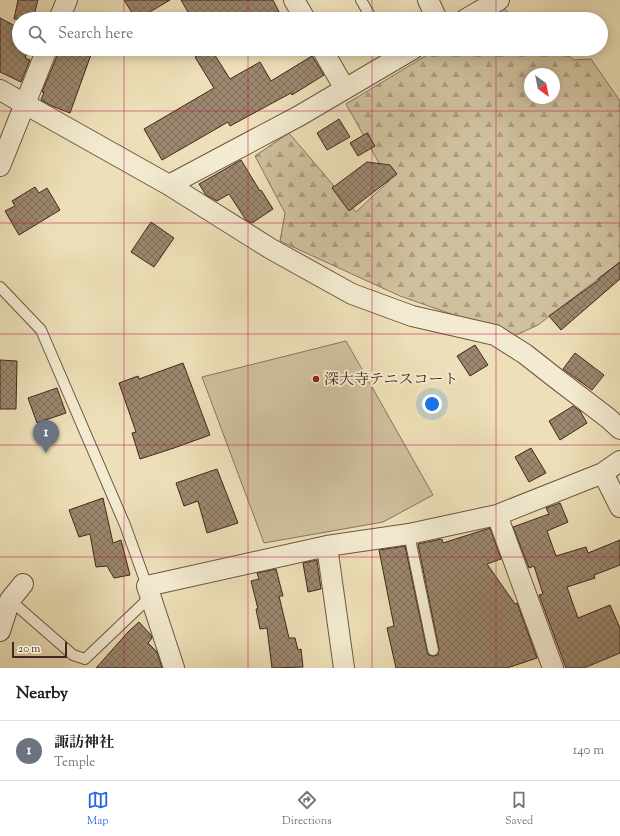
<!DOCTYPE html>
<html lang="en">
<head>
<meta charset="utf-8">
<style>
	:root { --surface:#fff; --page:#f6f6f6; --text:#202124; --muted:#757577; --line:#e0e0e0; --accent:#2563eb }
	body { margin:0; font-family:"Sorts Mill Goudy","Noto Serif JP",serif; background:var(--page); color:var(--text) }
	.compass { position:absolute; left:524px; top:68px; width:36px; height:36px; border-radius:50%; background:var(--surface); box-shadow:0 2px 10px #0003; rotate:148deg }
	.scale { position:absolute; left:12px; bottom:10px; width:55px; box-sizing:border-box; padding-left:4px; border:2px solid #42271d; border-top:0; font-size:11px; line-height:14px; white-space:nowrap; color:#42271d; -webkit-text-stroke:3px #f3ebd1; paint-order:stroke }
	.you { position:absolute; left:432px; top:404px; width:14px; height:14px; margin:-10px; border:3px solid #fff; border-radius:50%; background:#1a73e8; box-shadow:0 0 0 6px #1a73e833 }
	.badge { display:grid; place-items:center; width:26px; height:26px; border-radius:50%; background:var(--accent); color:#fff; font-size:13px; font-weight:700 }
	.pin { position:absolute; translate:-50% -33px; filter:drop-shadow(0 1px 2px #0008) }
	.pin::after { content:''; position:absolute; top:21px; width:14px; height:12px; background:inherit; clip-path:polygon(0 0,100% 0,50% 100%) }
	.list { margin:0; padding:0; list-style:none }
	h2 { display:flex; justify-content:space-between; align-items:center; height:52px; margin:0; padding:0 16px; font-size:17px }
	h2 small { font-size:13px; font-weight:400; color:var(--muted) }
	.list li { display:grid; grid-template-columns:26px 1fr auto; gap:12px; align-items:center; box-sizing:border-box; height:60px; padding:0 16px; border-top:1px solid var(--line) }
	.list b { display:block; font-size:15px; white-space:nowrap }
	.list p { margin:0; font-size:13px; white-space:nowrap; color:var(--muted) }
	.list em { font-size:13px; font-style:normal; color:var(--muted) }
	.icon { flex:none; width:22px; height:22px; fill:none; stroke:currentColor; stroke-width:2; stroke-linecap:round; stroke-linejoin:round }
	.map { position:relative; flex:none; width:620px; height:668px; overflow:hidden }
	.search { position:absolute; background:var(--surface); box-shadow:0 2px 10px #0003; left:12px; right:12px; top:12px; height:44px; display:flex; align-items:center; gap:10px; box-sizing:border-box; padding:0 14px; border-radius:22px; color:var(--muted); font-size:15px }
	.sheet { height:112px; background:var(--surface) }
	nav { display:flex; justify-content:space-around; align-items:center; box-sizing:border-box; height:56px; border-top:1px solid var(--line); background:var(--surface); font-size:11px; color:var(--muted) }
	nav a { display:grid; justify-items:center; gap:2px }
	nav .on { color:var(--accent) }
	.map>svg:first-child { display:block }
</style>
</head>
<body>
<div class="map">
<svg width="620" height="668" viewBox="0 0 620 668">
	<defs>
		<pattern id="forest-firs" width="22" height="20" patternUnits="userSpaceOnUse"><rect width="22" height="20" fill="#d0c19e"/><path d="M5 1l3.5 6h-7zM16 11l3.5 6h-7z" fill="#aa9d80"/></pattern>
		<pattern id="building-cross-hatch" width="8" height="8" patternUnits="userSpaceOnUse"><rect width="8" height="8" fill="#9b876e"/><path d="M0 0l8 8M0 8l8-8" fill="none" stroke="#806e5a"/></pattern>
	</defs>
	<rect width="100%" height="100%" fill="#ede0b8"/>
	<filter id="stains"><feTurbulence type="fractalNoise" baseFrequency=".005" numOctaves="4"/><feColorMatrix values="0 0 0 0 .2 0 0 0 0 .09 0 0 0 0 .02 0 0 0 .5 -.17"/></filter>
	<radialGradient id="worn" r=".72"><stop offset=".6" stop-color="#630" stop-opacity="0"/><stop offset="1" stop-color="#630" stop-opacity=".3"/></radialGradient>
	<!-- forest -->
	<path fill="url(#forest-firs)" stroke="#89745e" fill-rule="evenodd" d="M 504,9 L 517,19 L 487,19 Z
		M 437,49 L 559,49 L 574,60 L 591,59 L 620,101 L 620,262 L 538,325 L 514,336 L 400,296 L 280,241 L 285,213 L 255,156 L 289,133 L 356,212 L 389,181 L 346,104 ZM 530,74 L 554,74 L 554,98 L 530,98 Z"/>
	<!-- pitch -->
	<path fill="#d0c19e" stroke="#89745e" d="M 346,341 L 433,495 L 383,522 L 264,543 L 202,377 Z"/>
	<!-- building -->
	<path fill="url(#building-cross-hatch)" stroke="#42271d" d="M 18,0 L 38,0 L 33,19 L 14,19 Z
		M 124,0 L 170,0 L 138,19 L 136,19 Z
		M 181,0 L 273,0 L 280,14 L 271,19 L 250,19 L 246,12 L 235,19 L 192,19 Z
		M 0,18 L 19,28 L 19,49 L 28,51 L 25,58 L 30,60 L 21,82 L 0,72 Z
		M 60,49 L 93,49 L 70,113 L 52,106 L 41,100 L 44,92 L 42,92 Z
		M 208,49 L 211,49 L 230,79 L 260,62 L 271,81 L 312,56 L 324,75 L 292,95 L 291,93 L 230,126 L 228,122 L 162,160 L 144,129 L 214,88 L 195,57 Z
		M 339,119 L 350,137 L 327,150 L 317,133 Z
		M 367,133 L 375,146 L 358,156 L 350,143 Z
		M 241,160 L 260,191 L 261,190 L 273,209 L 252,223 L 246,220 L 229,194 L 217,201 L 206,195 L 199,184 Z
		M 367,162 L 390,165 L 397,174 L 349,211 L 332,188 Z
		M 35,187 L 39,193 L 47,188 L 60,210 L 19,235 L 5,211 L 15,206 L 12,201 Z
		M 151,222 L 174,238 L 154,267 L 131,252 Z
		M 620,262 L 620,279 L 561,330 L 549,316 L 599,280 L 598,279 Z
		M 475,345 L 488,365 L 470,376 L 457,356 Z
		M 575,353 L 604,375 L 592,390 L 563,369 Z
		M 0,360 L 17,361 L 16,409 L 0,409 Z
		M 183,363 L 210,435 L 174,448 L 140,459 L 132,433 L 136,432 L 119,383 L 138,376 L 139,379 Z
		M 57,388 L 66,413 L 37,423 L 28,398 Z
		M 573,406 L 580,411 L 587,423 L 560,440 L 549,421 Z
		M 531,448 L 546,473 L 529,482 L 515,457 Z
		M 217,469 L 238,523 L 207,533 L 198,501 L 184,506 L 176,483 Z
		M 103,498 L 113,543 L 121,540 L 130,575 L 114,578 L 107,566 L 96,567 L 90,534 L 79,537 L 69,510 Z
		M 560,503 L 568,522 L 547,531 L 556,556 L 586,547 L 588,553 L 620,540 L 620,565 L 594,575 L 595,578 L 567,587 L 578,618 L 610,605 L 620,628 L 620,653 L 584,668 L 566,668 L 539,595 L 543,594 L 534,566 L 529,568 L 513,527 L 549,514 L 546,508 Z
		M 490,528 L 501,559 L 487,564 L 515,604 L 517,603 L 537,658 L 507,668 L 396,668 L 387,628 L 394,626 L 379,550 L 405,546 L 427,651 L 428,655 L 434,656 L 438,655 L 439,649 L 418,544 L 442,539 L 443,543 Z
		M 317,560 L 321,589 L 308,592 L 303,563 Z
		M 276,569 L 283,596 L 279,596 L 289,638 L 295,638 L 298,650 L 301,649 L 303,667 L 272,668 L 267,628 L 260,629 L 256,609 L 258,609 L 251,581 L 259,579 L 257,573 Z
		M 139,622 L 151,635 L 152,638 L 148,643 L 157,652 L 162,668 L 96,668 L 129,631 Z"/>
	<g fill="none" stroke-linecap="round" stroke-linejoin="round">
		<!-- lane casing -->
		<g stroke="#6d5544" stroke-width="12">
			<path id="lane" d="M 361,0 L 372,19
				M 388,49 L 394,60
				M 0,287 L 41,330 L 125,525 L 147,586
				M 409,534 L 433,650
				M 10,600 L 73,655 L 85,659 L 150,597"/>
		</g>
		<!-- street casing -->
		<g stroke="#6d5544" stroke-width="22">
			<path id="street" d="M 294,0 L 305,19
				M 428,0 L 437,19
				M 59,19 L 67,0
				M 466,19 L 499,0
				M 322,49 L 345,89
				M 0,90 L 169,185 L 271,249 L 352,294 L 412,316 L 495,335 L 525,354 L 553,376 L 608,418 L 620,429
				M 0,166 L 47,49
				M 169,185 L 299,116 L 413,49
				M 603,473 L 620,507
				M 497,515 L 553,668
				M 327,546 L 344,668
				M 0,631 L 10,600 L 23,584
				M 174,668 L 147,586 L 327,546 L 409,534 L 497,515 L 603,473 L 620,461"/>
		</g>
		<!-- lane -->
		<use href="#lane" stroke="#f3ebd1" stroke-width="10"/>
		<!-- street -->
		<use href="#street" stroke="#f3ebd1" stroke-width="20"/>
	</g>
	<!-- grid -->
	<path fill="none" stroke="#c2185b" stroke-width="1" stroke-opacity="0.55" d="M 124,0 L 124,19M 248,0 L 248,19M 372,0 L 372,19M 496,0 L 496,19M 124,49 L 124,668M 248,49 L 248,668M 372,49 L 372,668M 496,49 L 496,668M 0,111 L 620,111M 0,223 L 620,223M 0,334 L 620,334M 0,445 L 620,445M 0,557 L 620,557"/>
	<!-- markers -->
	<circle fill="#8f2418" stroke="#f3ebd1" stroke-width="1.5" cx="316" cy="379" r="4"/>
	<g text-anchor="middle" stroke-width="4" stroke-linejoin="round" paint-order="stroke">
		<!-- poi labels -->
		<g font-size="15" fill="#42271d" stroke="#f3ebd1" text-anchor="start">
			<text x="324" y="384">深大寺テニスコート</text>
		</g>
	</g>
	<rect width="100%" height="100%" filter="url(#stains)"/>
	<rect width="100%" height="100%" fill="url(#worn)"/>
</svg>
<svg class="compass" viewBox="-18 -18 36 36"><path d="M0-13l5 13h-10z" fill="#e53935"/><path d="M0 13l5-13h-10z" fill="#757577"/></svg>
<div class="scale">20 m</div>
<div class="you"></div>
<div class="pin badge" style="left:46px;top:453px;background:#6b7280">1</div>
<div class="search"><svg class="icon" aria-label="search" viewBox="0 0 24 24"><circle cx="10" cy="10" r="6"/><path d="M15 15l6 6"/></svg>Search here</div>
</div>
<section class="sheet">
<h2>Nearby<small></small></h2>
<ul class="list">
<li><span class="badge" style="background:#6b7280">1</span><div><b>諏訪神社</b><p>Temple</p></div><em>140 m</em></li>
</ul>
</section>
<nav>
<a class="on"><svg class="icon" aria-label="map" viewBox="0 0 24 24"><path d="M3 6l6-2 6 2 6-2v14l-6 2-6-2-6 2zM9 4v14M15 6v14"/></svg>Map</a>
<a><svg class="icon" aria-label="directions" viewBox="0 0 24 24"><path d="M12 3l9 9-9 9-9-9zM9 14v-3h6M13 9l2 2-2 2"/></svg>Directions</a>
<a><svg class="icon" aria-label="saved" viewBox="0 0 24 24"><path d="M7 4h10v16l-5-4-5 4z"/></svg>Saved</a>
</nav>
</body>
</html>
